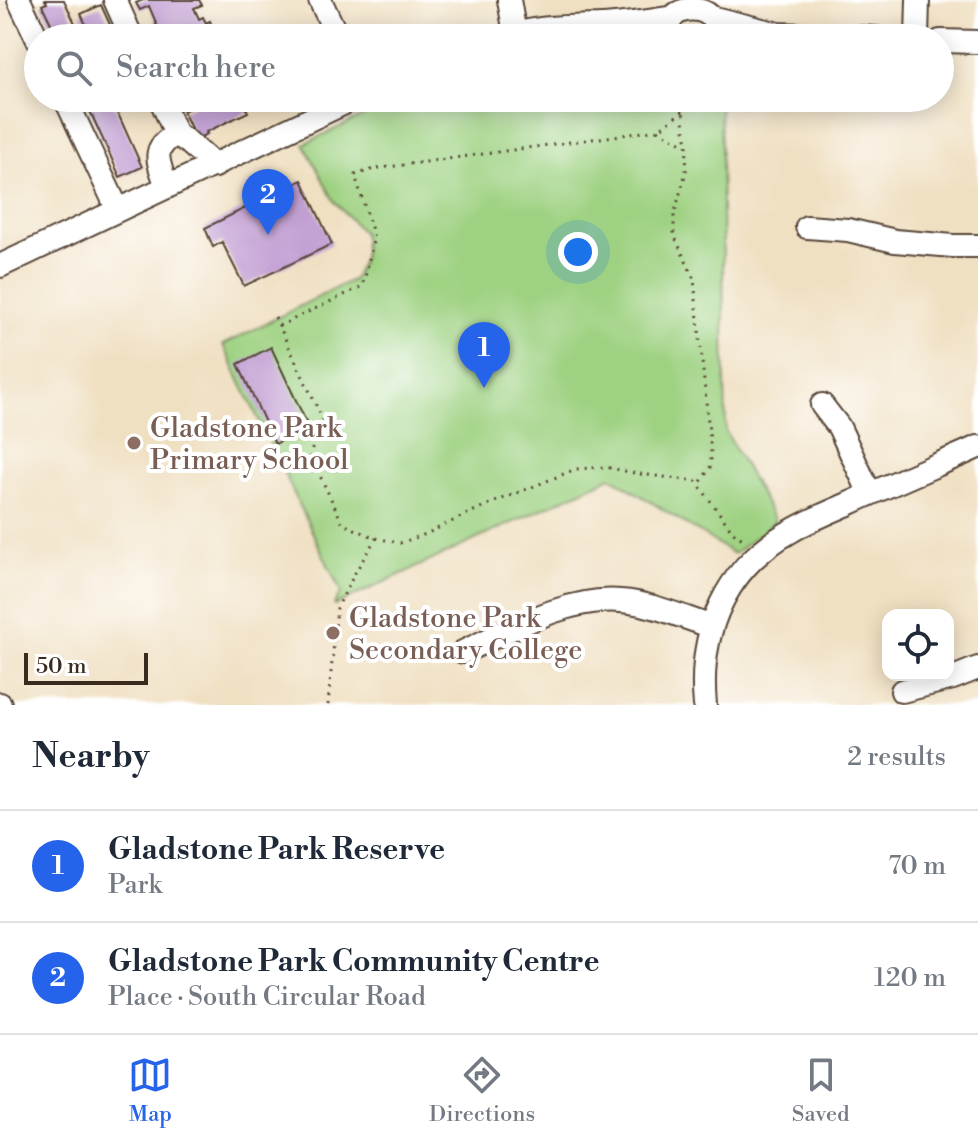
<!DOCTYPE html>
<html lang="en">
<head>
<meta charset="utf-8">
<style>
	:root { --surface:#fff; --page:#f6f6f7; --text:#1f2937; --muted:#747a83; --line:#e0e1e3; --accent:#2563eb }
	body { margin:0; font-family:"Libre Bodoni",serif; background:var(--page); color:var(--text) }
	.controls { position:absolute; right:24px; bottom:24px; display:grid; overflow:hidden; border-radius:16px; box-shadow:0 4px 20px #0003 }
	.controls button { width:72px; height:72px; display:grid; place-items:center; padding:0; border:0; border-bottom:2px solid var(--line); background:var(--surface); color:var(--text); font:40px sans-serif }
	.scale { position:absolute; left:24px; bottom:20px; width:124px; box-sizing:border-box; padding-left:8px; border:4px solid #3b2a1e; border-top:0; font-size:22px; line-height:28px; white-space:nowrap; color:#3b2a1e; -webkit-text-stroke:6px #fff; paint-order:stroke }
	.you { position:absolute; left:578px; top:252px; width:28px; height:28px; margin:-20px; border:6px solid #fff; border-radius:50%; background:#1a73e8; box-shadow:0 0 0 12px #1a73e833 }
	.badge { display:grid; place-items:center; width:52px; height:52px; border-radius:50%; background:var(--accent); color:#fff; font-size:26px; font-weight:700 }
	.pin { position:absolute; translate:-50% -66px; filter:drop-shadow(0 2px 4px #0008) }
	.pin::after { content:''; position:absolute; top:42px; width:28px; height:24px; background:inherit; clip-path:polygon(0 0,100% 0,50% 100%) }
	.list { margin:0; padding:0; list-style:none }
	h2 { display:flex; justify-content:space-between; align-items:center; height:104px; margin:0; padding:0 32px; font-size:34px }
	h2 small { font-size:26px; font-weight:400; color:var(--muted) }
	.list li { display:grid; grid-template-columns:52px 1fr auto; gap:24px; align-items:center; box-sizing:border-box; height:112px; padding:0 32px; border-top:2px solid var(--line) }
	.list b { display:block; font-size:30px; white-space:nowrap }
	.list p { margin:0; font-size:26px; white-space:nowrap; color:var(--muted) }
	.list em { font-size:26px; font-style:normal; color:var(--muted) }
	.icon { flex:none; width:44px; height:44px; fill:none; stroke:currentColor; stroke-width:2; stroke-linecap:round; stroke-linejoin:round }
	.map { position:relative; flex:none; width:978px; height:705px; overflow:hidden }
	.search { position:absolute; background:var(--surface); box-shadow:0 4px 20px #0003; left:24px; right:24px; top:24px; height:88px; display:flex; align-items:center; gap:20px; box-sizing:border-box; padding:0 28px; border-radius:44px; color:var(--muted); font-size:30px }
	.sheet { height:328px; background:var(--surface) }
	nav { display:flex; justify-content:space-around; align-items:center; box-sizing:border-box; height:112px; border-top:2px solid var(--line); background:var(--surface); font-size:22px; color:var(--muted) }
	nav a { display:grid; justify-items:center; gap:4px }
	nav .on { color:var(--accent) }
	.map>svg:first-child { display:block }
</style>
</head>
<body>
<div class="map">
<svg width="978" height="705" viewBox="0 0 978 705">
	<rect width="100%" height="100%" fill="#fff"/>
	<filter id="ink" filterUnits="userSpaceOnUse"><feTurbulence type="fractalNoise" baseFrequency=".0125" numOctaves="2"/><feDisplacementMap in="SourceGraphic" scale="16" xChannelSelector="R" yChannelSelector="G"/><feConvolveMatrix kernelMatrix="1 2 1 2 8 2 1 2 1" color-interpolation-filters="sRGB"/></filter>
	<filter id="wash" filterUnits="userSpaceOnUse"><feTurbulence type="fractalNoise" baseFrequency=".006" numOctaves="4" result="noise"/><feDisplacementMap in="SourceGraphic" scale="32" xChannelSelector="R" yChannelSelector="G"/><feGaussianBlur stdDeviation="1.8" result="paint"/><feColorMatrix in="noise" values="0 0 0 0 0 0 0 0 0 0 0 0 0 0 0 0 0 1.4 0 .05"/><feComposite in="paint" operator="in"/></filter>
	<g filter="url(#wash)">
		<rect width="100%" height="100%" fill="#f0e0c2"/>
		<!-- green -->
		<path fill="#9ed181" stroke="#6c7e50" stroke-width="2" d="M 401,98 L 720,98 L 726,432 L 775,521 L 734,554 L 611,477 L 335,605 L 334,604 L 341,592 L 223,345 L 354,279 L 364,255 L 363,233 L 334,201 L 304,144 Z"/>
		<g id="blocks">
			<!-- building -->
			<path fill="#c29fd3" d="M 45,0 L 64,0 L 82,38 L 58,38 L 42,5 L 47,3 Z
				M 143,0 L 199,0 L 202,5 L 194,8 L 199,19 L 203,17 L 206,23 L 210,21 L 214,31 L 207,34 L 208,38 L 158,38 L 153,27 L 157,25 L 149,6 L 140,10 L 136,3 Z
				M 101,5 L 116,38 L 92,38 L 81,14 Z
				M 84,98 L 111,98 L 142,167 L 120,177 Z
				M 181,98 L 242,98 L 248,112 L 206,132 L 207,134 L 196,139 L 183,111 L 194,106 L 191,99 L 183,102 Z
				M 302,180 L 332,244 L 244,286 L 222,242 L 213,247 L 205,228 Z
				M 271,347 L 309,428 L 275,444 L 238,364 Z"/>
		</g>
	</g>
	<g filter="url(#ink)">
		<use href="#blocks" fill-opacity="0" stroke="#564537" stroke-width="2"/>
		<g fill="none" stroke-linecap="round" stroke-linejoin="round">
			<!-- minor casing -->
			<g stroke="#564537" stroke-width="26">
				<path id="minor" d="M 19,0 L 38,40
					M 115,0 L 132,38
					M 320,0 L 338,38
					M 509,0 L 515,34
					M 714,18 L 779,34 L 876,38
					M 502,38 C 536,26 567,27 602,26 C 624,25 648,21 670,18
					M 670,38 C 657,0 727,0 714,38
					M 917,38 L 918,0
					M 940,41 L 978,42
					M 65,98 L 118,210
					M 160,98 L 176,134
					M 167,187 C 159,162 149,150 176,134 L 188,142 L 215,166
					M 807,227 L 848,230 L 895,241 L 953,246 L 978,246
					M 0,266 L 355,98
					M 822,405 L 839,427 L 870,494
					M 463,652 C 510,630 568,596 621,601 C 651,603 682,617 710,626
					M 902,691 L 953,678 L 978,668
					M 0,704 L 0,705
					M 705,705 C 698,631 726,566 793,530 C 810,520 830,512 848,504 C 891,484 935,466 978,447"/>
			</g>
			<!-- path -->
			<path stroke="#564537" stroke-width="3" stroke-dasharray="2 6" stroke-linecap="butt" d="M 679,98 L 683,111 L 687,146 L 686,172 L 674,215 L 674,235 L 694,279 L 711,452 L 711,466 L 699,485
				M 658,130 L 686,145
				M 275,317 L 323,420 C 324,433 313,442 310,455 L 343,524 L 376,538 L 400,543 L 426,534 L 480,508 L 576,469 L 605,467 L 639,474 L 696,481 L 733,532 L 744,540
				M 279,326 L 363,286 L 374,237 L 355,175 L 374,169 L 658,130 L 683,111 L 690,98
				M 328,705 L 337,608 L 356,571 L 376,538"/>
			<!-- minor -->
			<use href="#minor" stroke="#fff" stroke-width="22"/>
		</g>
	</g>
	<!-- markers -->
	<g fill="#8d6e63" stroke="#fff" stroke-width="3">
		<circle cx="134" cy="443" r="8"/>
		<circle cx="333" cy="633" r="8"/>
	</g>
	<g text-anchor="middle" stroke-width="8" stroke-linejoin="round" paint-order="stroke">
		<!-- education labels -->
		<g font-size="28" fill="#785e54" stroke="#fff" text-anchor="start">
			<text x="150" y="437">Gladstone Park<tspan x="150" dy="32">Primary School</tspan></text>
			<text x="349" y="627">Gladstone Park<tspan x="349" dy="32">Secondary College</tspan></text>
		</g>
	</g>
</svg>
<div class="controls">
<button><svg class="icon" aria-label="locate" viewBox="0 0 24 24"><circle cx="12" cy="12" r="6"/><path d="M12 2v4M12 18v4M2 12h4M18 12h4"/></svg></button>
</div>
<div class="scale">50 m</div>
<div class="you"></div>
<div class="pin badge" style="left:484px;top:388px">1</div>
<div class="pin badge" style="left:268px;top:235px">2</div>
<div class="search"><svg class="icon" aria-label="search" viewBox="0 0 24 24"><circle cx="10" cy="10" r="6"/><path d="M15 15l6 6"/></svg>Search here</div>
</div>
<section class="sheet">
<h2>Nearby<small>2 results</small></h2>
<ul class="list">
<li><span class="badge">1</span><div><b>Gladstone Park Reserve</b><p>Park</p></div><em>70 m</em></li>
<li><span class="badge">2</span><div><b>Gladstone Park Community Centre</b><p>Place · South Circular Road</p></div><em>120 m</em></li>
</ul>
</section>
<nav>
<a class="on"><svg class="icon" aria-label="map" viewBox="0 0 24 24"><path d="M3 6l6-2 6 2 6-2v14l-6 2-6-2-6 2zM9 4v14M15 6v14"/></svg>Map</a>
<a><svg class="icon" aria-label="directions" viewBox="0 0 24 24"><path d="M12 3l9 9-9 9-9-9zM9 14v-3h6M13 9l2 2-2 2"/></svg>Directions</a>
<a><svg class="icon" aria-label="saved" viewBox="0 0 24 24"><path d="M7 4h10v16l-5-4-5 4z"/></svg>Saved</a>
</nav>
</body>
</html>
